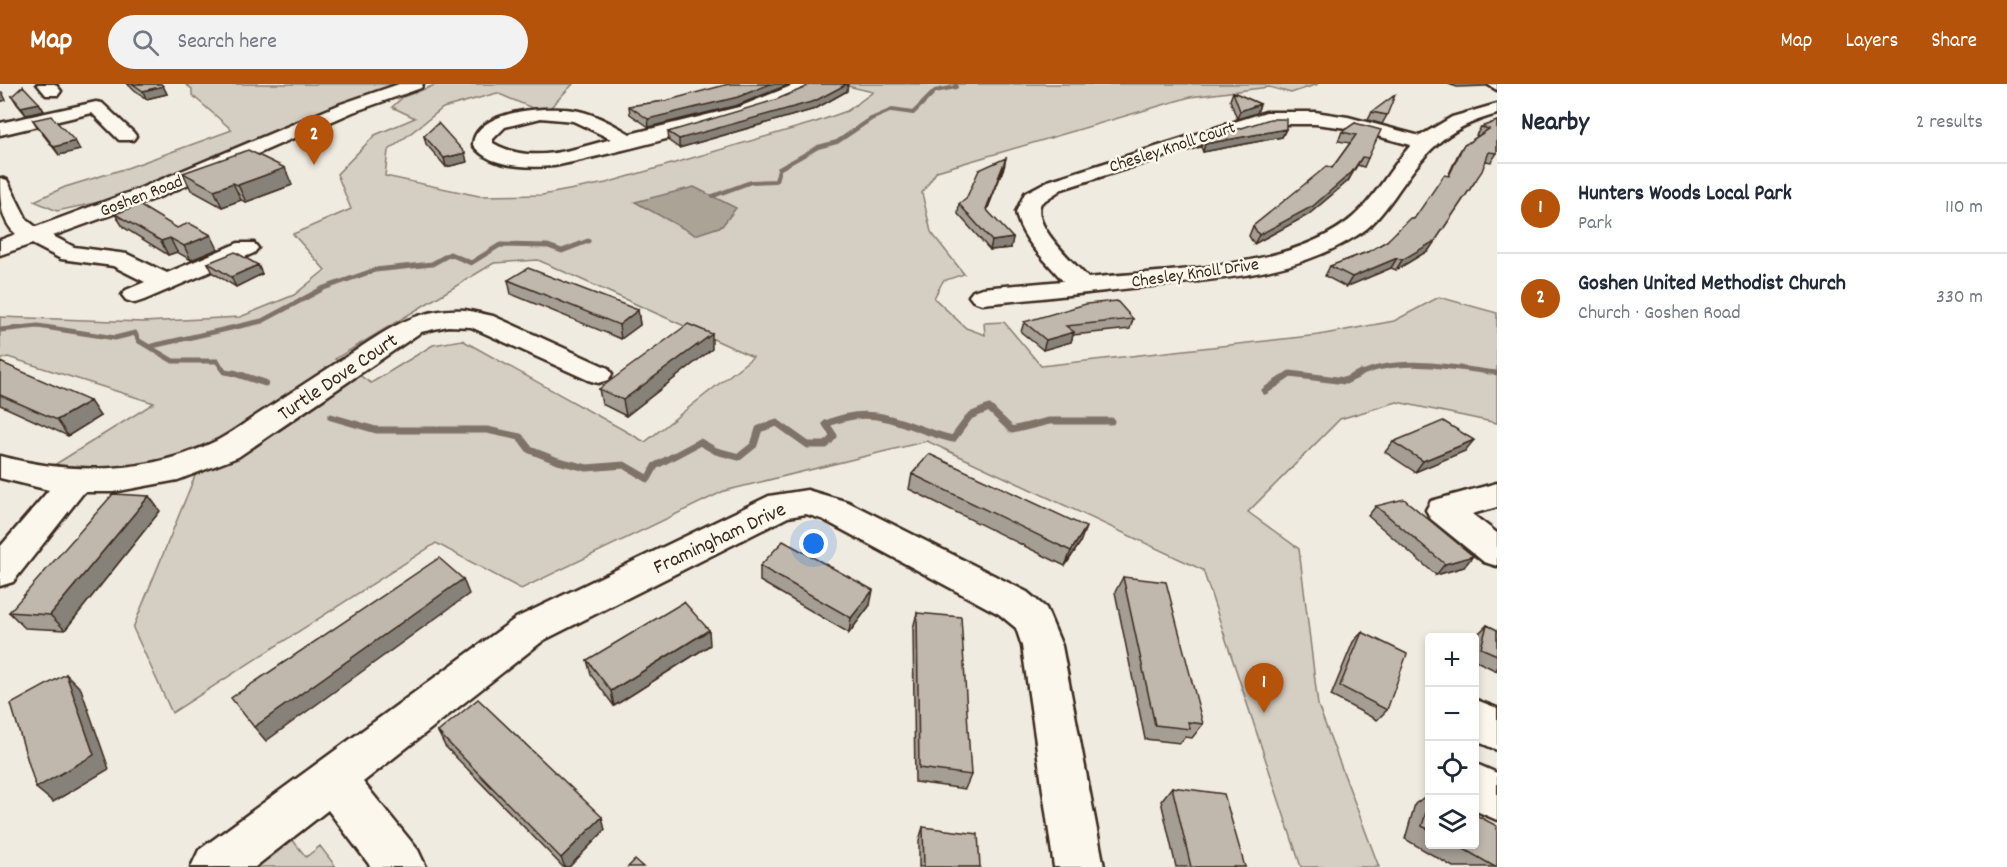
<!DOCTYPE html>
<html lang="en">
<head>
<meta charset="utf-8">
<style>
	:root { --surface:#fff; --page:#f2f2f3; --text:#1f2937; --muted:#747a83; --line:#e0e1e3; --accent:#b45309 }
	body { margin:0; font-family:Dekko,sans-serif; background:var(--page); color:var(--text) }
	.controls { position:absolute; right:18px; bottom:18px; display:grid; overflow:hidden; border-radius:6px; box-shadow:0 3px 9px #0003 }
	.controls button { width:54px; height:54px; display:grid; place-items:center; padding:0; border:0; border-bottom:2px solid var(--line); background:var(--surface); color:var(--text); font:30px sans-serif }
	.you { position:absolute; left:814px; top:460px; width:21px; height:21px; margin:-15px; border:4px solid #fff; border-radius:50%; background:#1a73e8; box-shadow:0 0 0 9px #1a73e833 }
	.badge { display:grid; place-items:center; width:39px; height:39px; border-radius:50%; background:var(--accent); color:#fff; font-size:20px; font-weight:700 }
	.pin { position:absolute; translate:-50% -50px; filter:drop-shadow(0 2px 3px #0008) }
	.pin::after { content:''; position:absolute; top:32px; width:21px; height:18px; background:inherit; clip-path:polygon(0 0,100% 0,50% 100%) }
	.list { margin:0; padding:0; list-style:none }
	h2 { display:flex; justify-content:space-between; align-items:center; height:78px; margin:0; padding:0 24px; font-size:26px }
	h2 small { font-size:20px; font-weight:400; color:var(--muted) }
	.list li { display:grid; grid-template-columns:39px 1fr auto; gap:18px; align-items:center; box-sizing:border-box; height:90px; padding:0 24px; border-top:2px solid var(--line) }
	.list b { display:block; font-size:22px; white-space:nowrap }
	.list p { margin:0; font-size:20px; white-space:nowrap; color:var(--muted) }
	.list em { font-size:20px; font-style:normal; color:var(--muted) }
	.icon { flex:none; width:33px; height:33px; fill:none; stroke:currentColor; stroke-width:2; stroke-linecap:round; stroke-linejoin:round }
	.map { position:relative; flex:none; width:1497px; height:783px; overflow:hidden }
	header { display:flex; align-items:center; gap:36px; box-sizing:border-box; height:84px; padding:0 30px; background:var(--accent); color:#fff }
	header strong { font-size:28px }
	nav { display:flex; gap:33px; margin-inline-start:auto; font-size:21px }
	.search { width:420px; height:54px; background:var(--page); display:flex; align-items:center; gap:15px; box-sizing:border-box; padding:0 21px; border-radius:33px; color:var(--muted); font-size:22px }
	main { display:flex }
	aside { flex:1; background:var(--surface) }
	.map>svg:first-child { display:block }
</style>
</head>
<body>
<header>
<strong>Map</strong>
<div class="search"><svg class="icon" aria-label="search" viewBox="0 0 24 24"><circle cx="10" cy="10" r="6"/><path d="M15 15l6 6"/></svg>Search here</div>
<nav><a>Map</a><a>Layers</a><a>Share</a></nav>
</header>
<main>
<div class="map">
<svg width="1497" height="783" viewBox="0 0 1497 783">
	<rect width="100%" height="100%" fill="#f0ebe0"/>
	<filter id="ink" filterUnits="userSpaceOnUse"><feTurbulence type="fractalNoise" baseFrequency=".0167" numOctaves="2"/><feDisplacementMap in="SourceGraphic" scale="12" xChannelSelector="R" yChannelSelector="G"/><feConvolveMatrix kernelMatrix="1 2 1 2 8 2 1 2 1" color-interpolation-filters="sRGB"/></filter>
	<g filter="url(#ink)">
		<!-- green -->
		<path fill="#d5cec3" stroke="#887c70" stroke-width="1.5" fill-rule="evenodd" d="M 185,0 L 413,0 L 118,114 L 57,127 L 34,117 L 65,103 L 127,84 L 232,46 L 192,11 L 192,5 Z
			M 438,0 L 573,0 L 549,25 L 532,24 L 497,9 L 443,24 L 388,67 L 385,92 L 479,112 L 542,111 L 606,99 L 816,38 L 847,27 L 873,8 L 839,0 L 1318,0 L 1291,9 L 1269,3 L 1190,13 L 937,87 L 922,109 L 931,148 L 964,190 L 943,197 L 934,214 L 966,244 L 985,251 L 984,239 L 1004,238 L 1041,282 L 1319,251 L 1394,237 L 1439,213 L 1497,229 L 1497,339 L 1397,318 L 1340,335 L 1248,428 L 1299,465 L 1318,621 L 1379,783 L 1301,783 L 1203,486 L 927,357 L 724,407 L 521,505 L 436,459 L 172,629 L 133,544 L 201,377 L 35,393 L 154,319 L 8,273 L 0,276 L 0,233 L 143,238 L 240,233 L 294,211 L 325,186 L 293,150 L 351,125 L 337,90 L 375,51 L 415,34 L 392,23 L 403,13 ZM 538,176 L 753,273 L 645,358 L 462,256 L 433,261 L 371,299 L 335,275 L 494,179 Z
			M 277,736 L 306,773 L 320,762 L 336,783 L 216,783 Z"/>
		<!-- water -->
		<path fill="#aca397" stroke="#7f7367" stroke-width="1.5" d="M 694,103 L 736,124 L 722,142 L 695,151 L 635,118 Z"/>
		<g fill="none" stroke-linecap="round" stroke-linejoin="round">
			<!-- stream-far2 -->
			<path stroke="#7f7367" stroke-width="4" d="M 713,112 L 751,98 L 776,97 L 779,85 L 818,63 L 837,58 L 871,35 L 892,26 L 913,29 L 935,7 L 956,3 L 956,0"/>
			<!-- stream-far1 -->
			<path stroke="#7f7367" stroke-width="5" d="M 0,246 L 38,242 L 115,254 L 135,249 L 139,257 L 173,277 L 217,277 L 225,288 L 244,291
				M 152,262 L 262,237 L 324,204 L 375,186 L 432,180 L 450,170 L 471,179 L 500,161 L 548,162 L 562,167 L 588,157
				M 1289,291 L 1297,291
				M 1358,291 C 1399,271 1453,284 1497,289"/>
			<!-- stream -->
			<path stroke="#7f7367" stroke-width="7" d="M 234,289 L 265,299
				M 1265,307 L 1290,290 L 1345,297 L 1361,289
				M 331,333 L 376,346 L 487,346 L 520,353 L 530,366 L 558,377 L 587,384 L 624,381 L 648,395 L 655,382 L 700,358 L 716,367 L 739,373 L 754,361 L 759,345 L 777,339 L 808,361 L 826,361 L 834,352 L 826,340 C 877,317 907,345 953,355 L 970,332 L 989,324 L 1012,346 L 1049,337 L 1111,337"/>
			<!-- minor casing -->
			<g stroke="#3b2a1e" stroke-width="5">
				<path id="minor" d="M 37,0 L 55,0 L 61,7 L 58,11 L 46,11 Z
					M 399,0 L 423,0 L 421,4 L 353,28 L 157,114 L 53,152 L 74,163 L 127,170 L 167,189 L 238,159 L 254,159 L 258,164 L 254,169 L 144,216 L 135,219 L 126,216 L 122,211 L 126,206 L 145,198 L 113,182 L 61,175 L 32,160 L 0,171 L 0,156 L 16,150 C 0,136 0,115 0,94 L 7,96 L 27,136 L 36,143 L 141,104 L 341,20 Z
					M 796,0 L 817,0 C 800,25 594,74 554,82 C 529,84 489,84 473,61 C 474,25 553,21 579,27 C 597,31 614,41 630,50 L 739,23 ZM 541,34 L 573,37 L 611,55 C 572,66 530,81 493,59 L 493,55 L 505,43 Z
					M 1487,0 L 1497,0 L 1497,6 Z
					M 96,18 L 102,19 L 133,48 L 136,52 L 133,56 L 119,56 L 92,29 L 0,51 L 0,39 Z
					M 1497,20 L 1497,30 C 1442,45 1425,69 1394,113 C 1383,128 1372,143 1356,152 C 1295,191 1220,195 1150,202 C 1094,208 1038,215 982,220 L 973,217 L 969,212 L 973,207 L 982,204 L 1063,197 C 1046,176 1020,155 1016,128 L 1025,109 L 1048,97 L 1266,28 L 1315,28 L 1348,33 L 1420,52 L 1452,33 ZM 1267,40 L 1315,40 L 1347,44 L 1411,61 C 1390,84 1376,113 1353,133 C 1292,186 1165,186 1088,194 C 1073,177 1030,141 1041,119 L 1062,105 Z
					M 465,226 L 493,232 L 608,284 L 612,290 L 608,296 L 598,299 L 588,296 L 471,243 L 448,242 L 421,248 L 238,373 L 178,396 L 113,408 L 84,408 L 13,498 L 0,502 L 0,463 L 49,406 L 0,394 L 0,372 C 71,391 147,390 214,358 C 229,351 243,340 257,331 C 287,311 318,291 349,271 C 387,246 417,223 465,226 Z
					M 1497,399 L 1497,423 L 1472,430 L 1497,449 L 1497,482 L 1484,478 L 1431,435 L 1426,426 L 1431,417 Z
					M 807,406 L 848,418 L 1027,508 L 1046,524 L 1062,562 L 1104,783 L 1054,783 L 1022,562 L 1016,544 L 999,530 L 824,436 L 806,430 L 788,433 L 544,556 L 363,698 L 418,766 L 426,783 L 371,783 L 328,726 L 255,783 L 191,783 L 199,766 L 516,534 L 769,412 Z
					M 1474,615 L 1497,624 L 1497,666 L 1474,656 Z
					M 1474,679 L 1497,689 L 1497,736 L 1474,726 Z"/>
			</g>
			<!-- minor -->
			<use href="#minor" fill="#fbf7ec" fill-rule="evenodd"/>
		</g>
		<!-- wall -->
		<path fill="#a59e95" stroke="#3b2a1e" stroke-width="1.5" d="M 127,0 L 161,0 L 163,2 L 167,10 L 146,15 Z
			M 1448,0 L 1488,0 L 1487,2 L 1457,3 Z
			M 847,7 L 815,25 L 679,64 L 669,57 L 668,48 Z
			M 1233,8 L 1260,20 L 1257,29 L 1237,35 L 1230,16 Z
			M 12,12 L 39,19 L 44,27 L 26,31 L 17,20 Z
			M 665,17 L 738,21 L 649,43 L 630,30 L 629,22 Z
			M 1372,28 L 1387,31 L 1382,40 L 1368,36 Z
			M 33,36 L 75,57 L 80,66 L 59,71 L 38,44 Z
			M 1497,37 L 1497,69 L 1491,78 L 1486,77 L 1429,166 L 1396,186 L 1391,184 L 1346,203 L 1325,192 L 1330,182 L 1370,167 L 1387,157 L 1414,135 L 1448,92 L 1458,70 L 1463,62 L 1478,52 L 1476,51 L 1481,43 Z
			M 1355,39 L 1368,74 L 1364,83 L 1357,81 L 1348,97 L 1308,131 L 1254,160 L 1249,152 L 1253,142 L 1332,84 L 1350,59 L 1338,57 L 1342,48 Z
			M 1286,45 L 1282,53 L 1203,68 L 1201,63 L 1204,56 Z
			M 424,52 L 467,78 L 446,83 L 426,60 Z
			M 1004,83 L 987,126 L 1011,164 L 990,166 L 958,130 L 959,120 Z
			M 183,89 L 292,101 L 246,118 L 241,116 L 222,123 L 191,106 Z
			M 115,130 L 177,144 L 218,165 L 191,176 L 177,168 L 168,171 L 123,143 Z
			M 208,179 L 258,181 L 262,190 L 236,203 L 213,189 Z
			M 508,196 L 638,226 L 640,241 L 621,255 L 511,210 Z
			M 1133,235 L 1130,245 L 1073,251 L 1071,258 L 1043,266 L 1021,248 L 1024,238 Z
			M 712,265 L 626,332 L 602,320 L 599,305 Z
			M 0,278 L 100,332 L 68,352 L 0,321 Z
			M 1393,358 L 1465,367 L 1415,388 L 1385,368 Z
			M 912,390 L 1080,459 L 1065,482 L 909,405 Z
			M 1376,422 L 1464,483 L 1436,491 L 1368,432 Z
			M 160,427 L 65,546 L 25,544 L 9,528 Z
			M 760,482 L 870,521 L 849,549 L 760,497 Z
			M 1123,493 L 1203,640 L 1192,654 L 1185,653 L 1180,659 L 1145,655 L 1115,508 Z
			M 917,529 L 971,691 L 965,705 L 915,698 L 913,544 Z
			M 1487,541 L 1497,546 L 1497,587 L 1474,576 L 1474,558 L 1476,552 Z
			M 1362,548 L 1387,626 L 1377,636 L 1331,612 L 1353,558 Z
			M 710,561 L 614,622 L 591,591 L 587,576 Z
			M 438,648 L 605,746 L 569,783 L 563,783 L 445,662 Z
			M 1172,703 L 1245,783 L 1176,783 L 1161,717 Z
			M 1430,709 L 1430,760 L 1474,760 L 1497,783 L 1453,783 L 1405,755 L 1415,720 Z
			M 923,743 L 980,783 L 919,783 L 919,756 Z"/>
		<!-- shaded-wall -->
		<path fill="#868179" stroke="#3b2a1e" stroke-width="1.5" d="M 770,0 L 790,0 L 738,21 L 649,43 L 648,35 Z
			M 847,0 L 848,0 L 847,7 L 815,25 L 679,64 L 679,55 Z
			M 163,2 L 167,10 L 146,15 L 143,7 Z
			M 2,8 L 6,16 L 0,18 L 0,9 Z
			M 39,19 L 44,27 L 26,31 L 21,23 Z
			M 1260,20 L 1257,29 L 1237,35 L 1240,27 Z
			M 1286,45 L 1282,53 L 1203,68 L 1205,60 Z
			M 75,57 L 80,66 L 59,71 L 54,63 Z
			M 465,69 L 467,78 L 446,83 L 444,74 Z
			M 1362,73 L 1348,97 L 1308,131 L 1254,160 L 1259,151 Z
			M 1006,74 L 1004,83 L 984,134 L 986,125 Z
			M 285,84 L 292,101 L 246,118 L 238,101 Z
			M 1476,96 L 1429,166 L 1396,186 L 1402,176 Z
			M 233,99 L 241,116 L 222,123 L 214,106 Z
			M 211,151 L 218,165 L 191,176 L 184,162 Z
			M 170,154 L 177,168 L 168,171 L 161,157 Z
			M 1013,154 L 1011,164 L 990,166 L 992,157 Z
			M 1397,174 L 1391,184 L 1346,203 L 1352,193 Z
			M 258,181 L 262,190 L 236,203 L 231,193 Z
			M 638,226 L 640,241 L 621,255 L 619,241 Z
			M 1074,248 L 1071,258 L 1043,266 L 1046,256 Z
			M 712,250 L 712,265 L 626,332 L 623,316 Z
			M 90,317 L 100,332 L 68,352 L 57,336 Z
			M 1474,356 L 1465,367 L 1415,388 L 1423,377 Z
			M 149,412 L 160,427 L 65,546 L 50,531 Z
			M 1086,443 L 1080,459 L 1065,482 L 1071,467 Z
			M 1473,472 L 1464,483 L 1436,491 L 1445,480 Z
			M 463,495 L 469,510 L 266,657 L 254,643 Z
			M 873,506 L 870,521 L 849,549 L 851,534 Z
			M 709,546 L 710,561 L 614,622 L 611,607 Z
			M 66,590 L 81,605 L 109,685 L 53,718 L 36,704 Z
			M 602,733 L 605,746 L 569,783 L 565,783 L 561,774 Z"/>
		<!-- building -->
		<path fill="#c0b8ad" stroke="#3b2a1e" stroke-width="1.5" d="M 133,0 L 161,0 L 163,2 L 143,7 Z
			M 729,0 L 770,0 L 738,13 L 648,35 L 629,22 L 665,17 Z
			M 810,0 L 847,0 L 815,17 L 679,55 L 668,48 L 775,16 L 804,4 Z
			M 23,2 L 39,19 L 21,23 L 12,12 Z
			M 1233,8 L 1260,20 L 1240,27 Z
			M 1395,11 L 1387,31 L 1372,28 Z
			M 51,32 L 75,57 L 54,63 L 33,36 Z
			M 1270,35 L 1286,35 L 1286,45 L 1205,60 L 1204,56 Z
			M 1497,37 L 1497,69 L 1489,68 L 1482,87 L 1435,157 L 1402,176 L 1397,174 L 1352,193 L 1330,182 L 1370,167 L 1387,157 L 1410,134 L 1414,135 L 1444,91 L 1449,92 L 1463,62 L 1489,45 L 1481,43 Z
			M 438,39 L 465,69 L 444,74 L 424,52 Z
			M 1355,39 L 1381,46 L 1368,74 L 1362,73 L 1352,88 L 1313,122 L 1259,151 L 1253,142 L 1327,82 L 1332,84 L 1356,51 L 1342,48 Z
			M 248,66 L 285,84 L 238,101 L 233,99 L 214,106 L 183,89 Z
			M 1006,74 L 986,125 L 1013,154 L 992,157 L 959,120 L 966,115 L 979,86 Z
			M 139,121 L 177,144 L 189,139 L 211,151 L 184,162 L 170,154 L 161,157 L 115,130 Z
			M 235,168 L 258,181 L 231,193 L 208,179 Z
			M 528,184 L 638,226 L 619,241 L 508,196 Z
			M 1117,217 L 1133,235 L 1066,242 L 1074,248 L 1046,256 L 1024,238 L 1086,220 Z
			M 688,240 L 712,250 L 623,316 L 599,305 Z
			M 0,278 L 90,317 L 57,336 L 0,311 Z
			M 1443,337 L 1474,356 L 1423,377 L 1393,358 Z
			M 929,370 L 1086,443 L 1071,467 L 912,390 Z
			M 113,410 L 149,412 L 50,531 L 9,528 Z
			M 1404,415 L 1473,472 L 1445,480 L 1376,422 Z
			M 783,457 L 873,506 L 851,534 L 760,482 Z
			M 439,474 L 463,495 L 254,643 L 231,614 Z
			M 1123,493 L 1166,498 L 1203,640 L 1188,638 L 1190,645 L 1155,641 Z
			M 684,518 L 709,546 L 611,607 L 587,576 Z
			M 917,529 L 961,533 L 971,691 L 919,684 Z
			M 1487,541 L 1497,546 L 1497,571 L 1481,564 Z
			M 1362,548 L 1407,570 L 1387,626 L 1340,602 Z
			M 66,590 L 94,671 L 36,704 L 11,620 Z
			M 478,615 L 602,733 L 561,774 L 438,648 Z
			M 1172,703 L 1224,710 L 1245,783 L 1191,783 Z
			M 1430,715 L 1430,746 L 1422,742 Z
			M 1474,730 L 1497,742 L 1497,783 L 1495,783 L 1455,760 L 1474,760 Z
			M 923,743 L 978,750 L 980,783 L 924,783 Z
			M 635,776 L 643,783 L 628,783 Z"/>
	</g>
	<g text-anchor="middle" stroke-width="5" stroke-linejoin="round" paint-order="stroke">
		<!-- far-street labels -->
		<g font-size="18" fill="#3b2a1e" stroke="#fbf7ec">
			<text transform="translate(1172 62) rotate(-18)" y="6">Chesley Knoll Court</text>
			<text transform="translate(141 111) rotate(-21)" y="6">Goshen Road</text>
			<text transform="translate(1195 188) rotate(-8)" y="6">Chesley Knoll Drive</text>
		</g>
		<!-- street labels -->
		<g font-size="21" fill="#3b2a1e" stroke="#fbf7ec">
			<text transform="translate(337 292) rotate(-34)" y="7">Turtle Dove Court</text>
			<text transform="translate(719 453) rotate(-25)" y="7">Framingham Drive</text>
		</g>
	</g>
</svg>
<div class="controls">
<button>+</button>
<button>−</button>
<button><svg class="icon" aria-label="locate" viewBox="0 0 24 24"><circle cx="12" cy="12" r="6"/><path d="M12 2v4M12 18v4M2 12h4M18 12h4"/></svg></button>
<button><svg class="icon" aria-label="layers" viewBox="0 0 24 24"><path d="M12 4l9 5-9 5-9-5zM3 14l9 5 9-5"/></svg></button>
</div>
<div class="you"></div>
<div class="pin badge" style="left:1264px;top:629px">1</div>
<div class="pin badge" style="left:314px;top:81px">2</div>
</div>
<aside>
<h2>Nearby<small>2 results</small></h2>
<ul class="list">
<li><span class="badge">1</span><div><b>Hunters Woods Local Park</b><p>Park</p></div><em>110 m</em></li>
<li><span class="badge">2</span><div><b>Goshen United Methodist Church</b><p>Church · Goshen Road</p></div><em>330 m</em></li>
</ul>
</aside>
</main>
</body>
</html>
